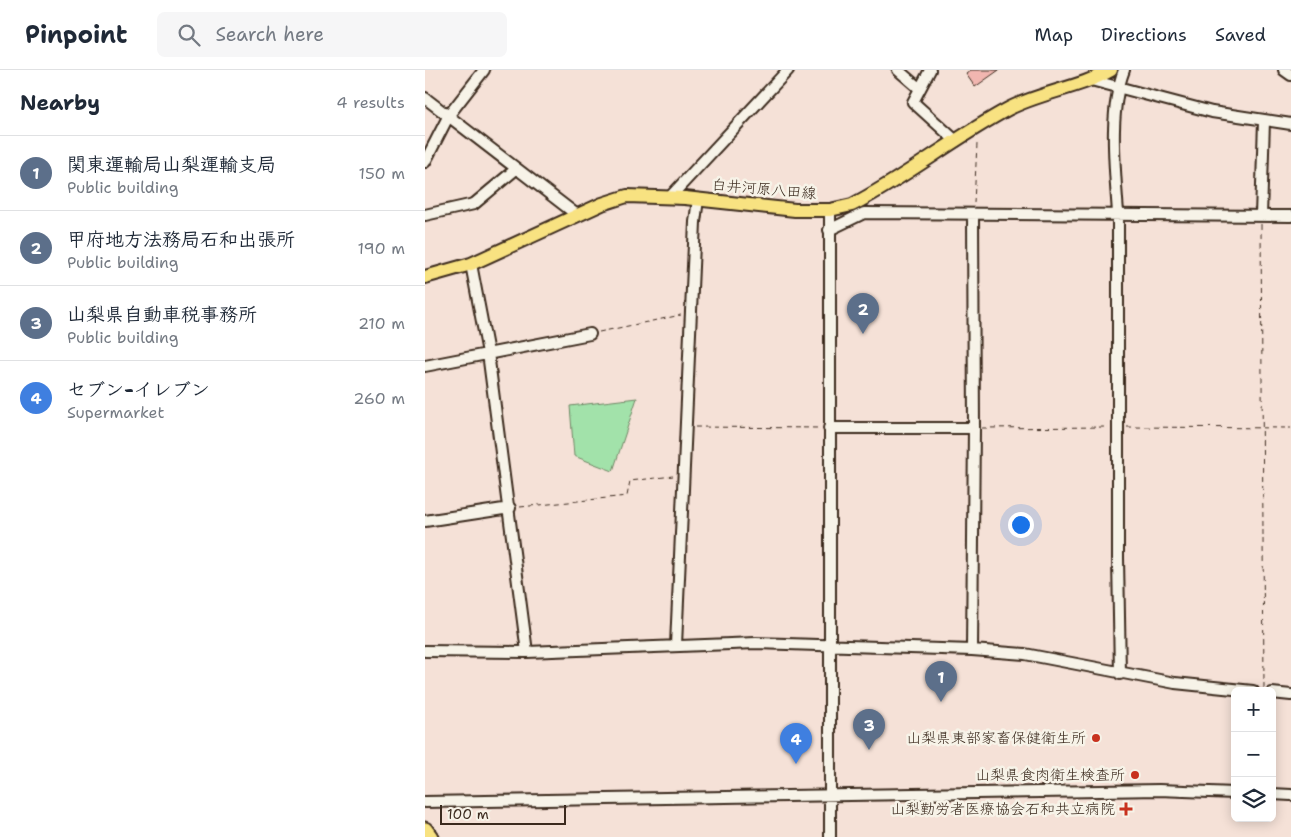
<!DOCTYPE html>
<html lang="en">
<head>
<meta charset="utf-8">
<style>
	:root { --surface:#fff; --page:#f6f6f7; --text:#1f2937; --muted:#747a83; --line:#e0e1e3; --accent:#111827 }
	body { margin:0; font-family:"Shantell Sans","Klee One",sans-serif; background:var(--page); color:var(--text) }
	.controls { position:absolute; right:15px; bottom:15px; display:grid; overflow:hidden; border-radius:8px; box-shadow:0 2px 12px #0003 }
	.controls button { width:45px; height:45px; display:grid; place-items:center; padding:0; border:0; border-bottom:1px solid var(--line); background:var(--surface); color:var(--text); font:25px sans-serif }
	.scale { position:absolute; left:15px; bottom:12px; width:126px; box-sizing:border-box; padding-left:5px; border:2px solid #3b2a1e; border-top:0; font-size:14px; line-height:18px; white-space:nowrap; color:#3b2a1e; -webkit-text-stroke:4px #f7f3e8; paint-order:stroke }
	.you { position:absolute; left:595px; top:454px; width:18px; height:18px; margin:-12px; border:4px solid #fff; border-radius:50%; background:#1a73e8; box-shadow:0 0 0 8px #1a73e833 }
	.badge { display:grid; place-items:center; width:32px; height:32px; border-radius:50%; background:var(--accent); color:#fff; font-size:16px; font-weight:700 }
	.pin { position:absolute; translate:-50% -41px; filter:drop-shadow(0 1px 2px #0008) }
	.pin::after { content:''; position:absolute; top:26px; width:18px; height:15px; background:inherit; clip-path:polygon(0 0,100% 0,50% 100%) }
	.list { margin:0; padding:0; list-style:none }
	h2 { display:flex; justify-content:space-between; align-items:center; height:65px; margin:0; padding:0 20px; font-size:21px }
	h2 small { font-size:16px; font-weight:400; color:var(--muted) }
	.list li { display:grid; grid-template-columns:32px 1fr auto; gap:15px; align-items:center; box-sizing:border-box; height:75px; padding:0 20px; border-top:1px solid var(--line) }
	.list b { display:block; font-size:19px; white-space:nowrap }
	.list p { margin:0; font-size:16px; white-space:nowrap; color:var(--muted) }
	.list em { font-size:16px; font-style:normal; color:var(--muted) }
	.icon { flex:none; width:28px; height:28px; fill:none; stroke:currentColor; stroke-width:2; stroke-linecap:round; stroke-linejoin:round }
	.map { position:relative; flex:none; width:866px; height:767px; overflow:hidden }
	header { display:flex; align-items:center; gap:30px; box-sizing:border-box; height:70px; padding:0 25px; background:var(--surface); border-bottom:1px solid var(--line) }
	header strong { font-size:24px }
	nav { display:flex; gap:28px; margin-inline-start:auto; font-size:18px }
	.search { width:350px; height:45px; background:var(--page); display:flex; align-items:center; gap:12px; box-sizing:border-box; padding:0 18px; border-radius:8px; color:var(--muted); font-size:19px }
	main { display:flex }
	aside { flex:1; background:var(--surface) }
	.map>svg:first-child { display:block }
</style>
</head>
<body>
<header>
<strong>Pinpoint</strong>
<div class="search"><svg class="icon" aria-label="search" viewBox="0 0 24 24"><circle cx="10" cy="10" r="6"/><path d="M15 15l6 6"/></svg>Search here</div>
<nav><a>Map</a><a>Directions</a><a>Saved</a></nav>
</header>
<main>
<aside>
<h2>Nearby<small>4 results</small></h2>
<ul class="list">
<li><span class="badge" style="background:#5c6f8a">1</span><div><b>関東運輸局山梨運輸支局</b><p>Public building</p></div><em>150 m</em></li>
<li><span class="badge" style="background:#5c6f8a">2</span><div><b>甲府地方法務局石和出張所</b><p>Public building</p></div><em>190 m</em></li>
<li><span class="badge" style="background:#5c6f8a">3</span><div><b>山梨県自動車税事務所</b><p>Public building</p></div><em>210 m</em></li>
<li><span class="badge" style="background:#3f7fe0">4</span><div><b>セブン-イレブン</b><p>Supermarket</p></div><em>260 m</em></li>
</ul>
</aside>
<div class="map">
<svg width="866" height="767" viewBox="0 0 866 767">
	<rect width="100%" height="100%" fill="#f5e1d7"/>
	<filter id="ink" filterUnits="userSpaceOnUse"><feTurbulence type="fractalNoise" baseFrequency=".02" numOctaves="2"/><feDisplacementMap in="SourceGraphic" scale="10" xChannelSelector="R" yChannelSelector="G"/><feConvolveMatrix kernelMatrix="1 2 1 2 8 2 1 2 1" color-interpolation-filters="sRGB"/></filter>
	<g filter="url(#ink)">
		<!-- green -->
		<path fill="#a2e2aa" stroke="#6e8664" d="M 212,328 L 188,401 L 149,386 L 145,336 Z"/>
		<!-- building -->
		<path fill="#f1b6b0" stroke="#3b2a1e" d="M 546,0 L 574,0 L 550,17 L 541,4 Z"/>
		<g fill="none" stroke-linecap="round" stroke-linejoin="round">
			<!-- minor casing -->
			<g stroke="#3b2a1e" stroke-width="14">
				<path id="minor" d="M 473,0 L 495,19
					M 505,0 L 488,32 L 531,71
					M 859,0 L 866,5
					M 666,10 L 787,42 L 866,54
					M 0,28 L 152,145
					M 0,92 L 24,45 L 59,0
					M 245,127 L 363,0
					M 405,140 L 405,767
					M 0,145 L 49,134 L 91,99
					M 836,146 L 839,51
					M 404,160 L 439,143 L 866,146
					M 46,194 L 63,283 L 102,582
					M 0,296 L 165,264
					M 404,358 L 549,358
					M 0,451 L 85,438
					M 251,575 L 270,152 L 273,129
					M 547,580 L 549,358 L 548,144
					M 0,581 L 102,582 L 331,573 L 547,580 L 600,584 L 750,613 L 828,621
					M 695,604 L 693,488 L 693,143 C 690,99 683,42 699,0
					M 847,623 L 866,625
					M 847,724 L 866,725
					M 0,732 L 734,720 L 810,723"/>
			</g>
			<!-- major casing -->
			<g stroke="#3b2a1e" stroke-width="16">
				<path id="major" d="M 0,207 L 46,194 L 177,134 L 202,126 L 260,128 L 370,140 L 405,140 L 427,135 C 481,107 529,68 583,39 C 616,22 655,18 686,0"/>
			</g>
			<!-- highway casing -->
			<g stroke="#3b2a1e" stroke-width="19">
				<path id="highway" d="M 0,760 L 5,767"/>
			</g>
			<!-- path -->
			<path stroke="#3b2a1e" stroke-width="1" stroke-dasharray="5 4" stroke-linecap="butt" d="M 549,133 L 552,74
				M 836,154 L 839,618
				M 174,262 L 256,245
				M 270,357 L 396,358
				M 702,357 L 866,358
				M 557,358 L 683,357
				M 95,437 L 202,426 L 205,411 L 248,406"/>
			<!-- minor -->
			<use href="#minor" stroke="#f7f3e8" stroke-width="10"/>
			<!-- major -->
			<use href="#major" stroke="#f8e281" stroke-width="12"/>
			<!-- highway -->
			<use href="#highway" stroke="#f8e281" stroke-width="15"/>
		</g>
	</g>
	<!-- markers -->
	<g fill="#c8321e" stroke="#f7f3e8" stroke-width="2">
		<circle cx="671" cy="668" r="5"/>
		<circle cx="710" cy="705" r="5"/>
		<path d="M698.5 731.5h5v5h5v5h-5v5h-5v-5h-5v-5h5z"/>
	</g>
	<g text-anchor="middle" stroke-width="5" stroke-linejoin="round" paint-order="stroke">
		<!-- street labels -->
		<g font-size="15" fill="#3b2a1e" stroke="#f7f3e8">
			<text transform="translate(339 119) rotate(5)" y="5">白井河原八田線</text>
		</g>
		<!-- poi labels -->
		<g font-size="15" fill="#3b2a1e" stroke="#f7f3e8" text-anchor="end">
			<text x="661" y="673">山梨県東部家畜保健衛生所</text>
			<text x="700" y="710">山梨県食肉衛生検査所</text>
			<text x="690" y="744">山梨勤労者医療協会石和共立病院</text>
		</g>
	</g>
</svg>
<div class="controls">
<button>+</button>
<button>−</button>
<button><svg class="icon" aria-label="layers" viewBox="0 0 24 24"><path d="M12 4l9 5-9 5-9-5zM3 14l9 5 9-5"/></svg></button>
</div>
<div class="scale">100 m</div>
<div class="you"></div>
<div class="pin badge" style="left:516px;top:632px;background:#5c6f8a">1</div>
<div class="pin badge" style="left:438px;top:264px;background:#5c6f8a">2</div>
<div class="pin badge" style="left:444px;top:680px;background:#5c6f8a">3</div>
<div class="pin badge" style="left:371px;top:694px;background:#3f7fe0">4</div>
</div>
</main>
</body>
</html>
